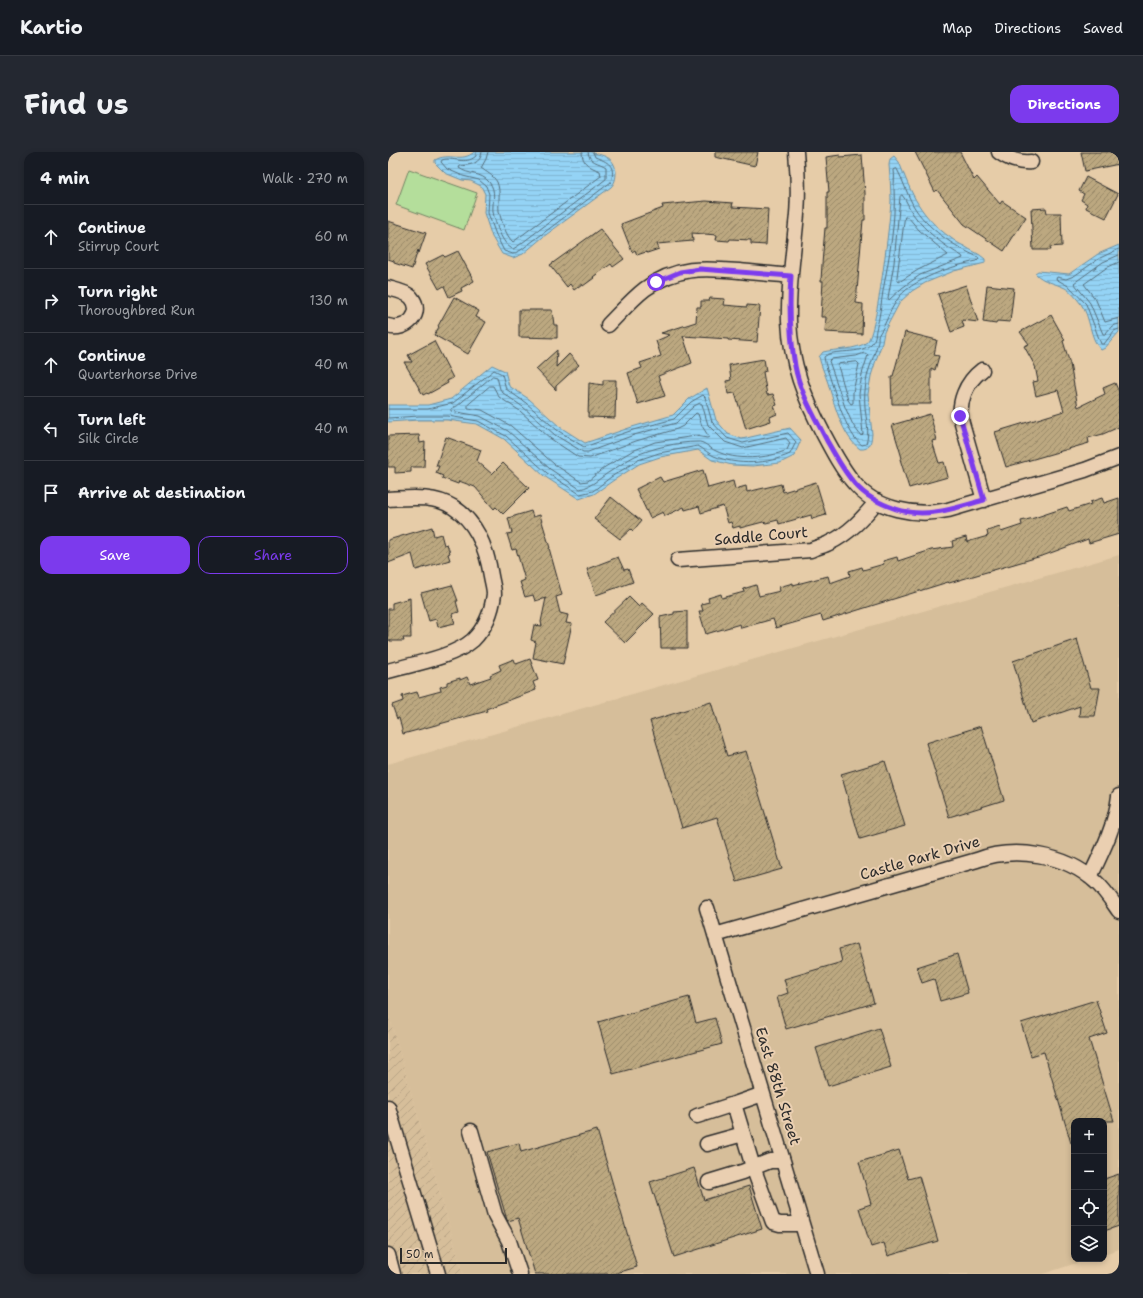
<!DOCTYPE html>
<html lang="en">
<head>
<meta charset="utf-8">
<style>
	:root { --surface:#171b24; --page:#242831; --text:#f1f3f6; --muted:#9ea1a6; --line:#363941; --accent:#7c3aed }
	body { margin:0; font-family:"Shantell Sans",sans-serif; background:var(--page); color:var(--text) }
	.controls { position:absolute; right:12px; bottom:12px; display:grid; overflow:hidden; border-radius:8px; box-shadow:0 2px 6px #0003 }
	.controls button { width:36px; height:36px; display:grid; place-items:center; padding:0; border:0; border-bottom:1px solid var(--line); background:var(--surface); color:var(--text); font:20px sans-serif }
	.scale { position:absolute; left:12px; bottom:10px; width:107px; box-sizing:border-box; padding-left:4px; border:2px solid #2b2b2b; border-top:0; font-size:11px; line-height:14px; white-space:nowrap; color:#2b2b2b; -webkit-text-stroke:3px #eacfb1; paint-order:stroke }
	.stop { position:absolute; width:12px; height:12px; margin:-9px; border:3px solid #7c3aed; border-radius:50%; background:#fff }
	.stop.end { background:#7c3aed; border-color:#fff; box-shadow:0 1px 4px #0008 }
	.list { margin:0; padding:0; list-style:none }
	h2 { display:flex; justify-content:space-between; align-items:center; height:52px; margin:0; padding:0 16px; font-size:17px }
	h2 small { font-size:13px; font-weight:400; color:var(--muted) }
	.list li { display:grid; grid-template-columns:26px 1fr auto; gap:12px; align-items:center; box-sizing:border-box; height:64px; padding:0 16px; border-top:1px solid var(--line) }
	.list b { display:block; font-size:15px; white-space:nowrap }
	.list p { margin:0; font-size:13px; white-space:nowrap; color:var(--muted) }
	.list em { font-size:13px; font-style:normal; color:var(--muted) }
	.actions { display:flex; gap:8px; padding:12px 16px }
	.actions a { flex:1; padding:9px 0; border:1px solid var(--accent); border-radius:12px; text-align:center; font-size:14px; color:var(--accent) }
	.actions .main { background:var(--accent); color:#fff }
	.icon { flex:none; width:22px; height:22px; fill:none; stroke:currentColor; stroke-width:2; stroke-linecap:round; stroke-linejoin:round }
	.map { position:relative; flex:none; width:731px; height:1122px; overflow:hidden; border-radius:12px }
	header { display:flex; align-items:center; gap:24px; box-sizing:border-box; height:56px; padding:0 20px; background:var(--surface); border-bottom:1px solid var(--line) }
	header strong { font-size:19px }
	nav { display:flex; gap:22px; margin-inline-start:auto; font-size:14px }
	.intro { display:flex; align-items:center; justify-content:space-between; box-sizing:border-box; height:96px; padding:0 24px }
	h1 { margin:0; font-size:28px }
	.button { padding:10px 18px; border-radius:12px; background:var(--accent); color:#fff; font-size:14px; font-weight:700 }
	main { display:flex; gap:24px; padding:0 24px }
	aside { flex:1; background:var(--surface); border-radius:12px; box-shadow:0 2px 6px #0003 }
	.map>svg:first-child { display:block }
</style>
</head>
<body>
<header>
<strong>Kartio</strong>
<nav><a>Map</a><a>Directions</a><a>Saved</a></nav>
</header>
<div class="intro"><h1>Find us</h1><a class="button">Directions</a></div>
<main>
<aside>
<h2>4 min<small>Walk · 270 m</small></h2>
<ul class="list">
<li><svg class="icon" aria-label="ahead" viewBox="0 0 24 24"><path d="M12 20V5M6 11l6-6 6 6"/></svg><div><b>Continue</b><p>Stirrup Court</p></div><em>60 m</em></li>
<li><svg class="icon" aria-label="right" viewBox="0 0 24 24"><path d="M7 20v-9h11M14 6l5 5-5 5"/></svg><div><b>Turn right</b><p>Thoroughbred Run</p></div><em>130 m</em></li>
<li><svg class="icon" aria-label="ahead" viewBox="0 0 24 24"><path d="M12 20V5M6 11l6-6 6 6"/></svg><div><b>Continue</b><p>Quarterhorse Drive</p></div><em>40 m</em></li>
<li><svg class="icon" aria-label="left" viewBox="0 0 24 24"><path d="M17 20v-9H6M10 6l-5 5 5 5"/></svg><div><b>Turn left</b><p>Silk Circle</p></div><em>40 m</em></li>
<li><svg class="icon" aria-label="arrive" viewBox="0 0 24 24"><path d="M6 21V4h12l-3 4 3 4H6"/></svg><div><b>Arrive at destination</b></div></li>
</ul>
<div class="actions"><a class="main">Save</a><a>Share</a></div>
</aside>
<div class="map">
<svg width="731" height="1122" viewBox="0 0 731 1122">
	<defs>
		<pattern id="industrial-furrows" width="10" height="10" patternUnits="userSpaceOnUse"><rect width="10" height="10" fill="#d6be9a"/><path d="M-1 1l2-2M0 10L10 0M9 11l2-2" fill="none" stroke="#b8a385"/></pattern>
		<pattern id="water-rules" width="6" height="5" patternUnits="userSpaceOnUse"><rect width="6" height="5" fill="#94d3f5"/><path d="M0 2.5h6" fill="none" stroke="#80b5d2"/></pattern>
		<pattern id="building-hatch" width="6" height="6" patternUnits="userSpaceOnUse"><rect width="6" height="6" fill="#bca880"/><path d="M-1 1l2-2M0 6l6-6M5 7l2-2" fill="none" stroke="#998969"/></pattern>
	</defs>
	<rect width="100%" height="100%" fill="#e6cca8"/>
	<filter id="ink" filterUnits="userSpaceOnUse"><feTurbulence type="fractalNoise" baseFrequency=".025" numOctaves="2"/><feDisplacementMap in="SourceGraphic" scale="8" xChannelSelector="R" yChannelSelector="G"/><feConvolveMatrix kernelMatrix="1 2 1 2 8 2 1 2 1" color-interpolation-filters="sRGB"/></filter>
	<g filter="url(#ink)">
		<!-- built -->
		<path fill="#d6be9a" d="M 731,403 L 731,1097 L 716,1102 L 716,969 L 686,969 L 686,1107 L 701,1107 L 655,1122 L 75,1122 L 0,860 L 0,612 Z"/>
		<!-- industrial -->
		<path fill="url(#industrial-furrows)" d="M 0,860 L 75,1122 L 0,1122 Z"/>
		<!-- garden -->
		<path fill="#b4de9b" stroke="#708463" d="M 21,17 L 89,41 L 76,78 L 8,53 Z"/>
		<!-- water -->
		<path fill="url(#water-rules)" stroke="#6a90a4" d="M 86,0 L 202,0 C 216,4 226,4 228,20 C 228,26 227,31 223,35 L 155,85 L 135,102 L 125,106 L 114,102 L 104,85 L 96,61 L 97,42 L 93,34 L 83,29 L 74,28 L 57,21 L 47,11 L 47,8 C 61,0 74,11 86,0 Z
			M 506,4 L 511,10 C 524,43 532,64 563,86 C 567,89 571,92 576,94 C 583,99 591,101 597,107 L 597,111 L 566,119 L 537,131 L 524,139 L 512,150 L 496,180 L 494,191 L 488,208 L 483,224 L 480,242 L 484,282 C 483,291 482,298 472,297 C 454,284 446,251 440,231 C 437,222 433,214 431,205 L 435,200 C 447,197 469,198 479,190 C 489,182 502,68 503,49 C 503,37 502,25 501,13 L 502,7 Z
			M 731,93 L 731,180 L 717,196 L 713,198 C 701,186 703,165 693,152 C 689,147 683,139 677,136 C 667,131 655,130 647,121 L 650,119 L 681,122 L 710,102 Z
			M 104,213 L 117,219 L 121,234 L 141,247 L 172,275 L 197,291 L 244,275 L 285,263 L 301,247 L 319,236 L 328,268 L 340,282 L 354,287 L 402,276 L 413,288 L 406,304 L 392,311 L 365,314 L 344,313 L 324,308 L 310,298 L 272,305 L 251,312 L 226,328 L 206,342 L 191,347 L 156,324 L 116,287 L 89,272 L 59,268 L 31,268 L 0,270 L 0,253 L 40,253 L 63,247 Z"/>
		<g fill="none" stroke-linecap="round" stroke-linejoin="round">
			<!-- shore -->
			<path stroke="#556e7c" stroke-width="1" d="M 88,0 L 88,4 C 77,14 65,4 54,8 L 53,10 L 59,17 L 75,24 L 91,28 L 98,34 L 101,42 L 100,61 L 108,83 L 116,99 L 125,102 L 133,98 L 223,30 C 228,13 220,10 207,5 L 205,0
				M 94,0 C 93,12 82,13 72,14 L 71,16 C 80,23 93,20 101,30 C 109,39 104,49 105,60 C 107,70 114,93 125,97 L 130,94 L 218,27 L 218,15 C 211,10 201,11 200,0
				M 100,0 L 98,7 L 93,16 C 98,20 105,23 109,30 C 113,40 110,49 111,59 C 113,68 118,84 125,90 L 213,24 L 212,19 C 202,15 194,12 194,0
				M 509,17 C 515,28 519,42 525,53 C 538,76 567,95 590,105 L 591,107 L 589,109 C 567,113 521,128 509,148 C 501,159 498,173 490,184 C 492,191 481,214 479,225 C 477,235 476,245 477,255 C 478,268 482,280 478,292 L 474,293 C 459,283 449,246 443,229 C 441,221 437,214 436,205 C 445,196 473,204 484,191 C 488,186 487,183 488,178 C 492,165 493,152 495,139 C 501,105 508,71 506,36 C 506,30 507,24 506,18 Z
				M 514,43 C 519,48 521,57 525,62 C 537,79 556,94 574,104 L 575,106 L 532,123 L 514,136 L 501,148 L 500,146 L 506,111 L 512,45 Z
				M 517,65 L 520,65 L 531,78 L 560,103 L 530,118 L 511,130 L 509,127 Z
				M 731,97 L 712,106 L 686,124 L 678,127 L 669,125 L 668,127 L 682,135 L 698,152 L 713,192 L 716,192 L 726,179 L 731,177
				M 731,103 L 715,110 L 686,131 L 702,151 L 715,182 L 717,182 L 724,174 L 731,172
				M 731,110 L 718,116 L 696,132 L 708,148 L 717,170 L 731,166
				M 477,201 L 480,203 L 474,222 L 471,242 L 475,282 L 473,284 L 465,273 L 457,255 L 441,209 L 443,207 L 468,204 Z
				M 469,210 L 471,212 L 465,240 L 465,251 L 463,252 L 460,248 L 450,214 L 451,212 Z
				M 105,224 L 109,225 L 112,237 L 115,241 L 135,255 L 167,283 L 195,300 L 200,300 L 246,283 L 288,271 L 306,254 L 312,251 L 314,252 L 320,273 L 337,290 L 355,296 L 398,286 L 402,291 L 399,298 C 379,307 348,309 328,299 C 321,296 316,289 309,290 C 290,290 264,296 247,304 C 239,308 231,314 223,319 C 213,325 205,334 192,337 L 162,317 L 120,279 L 92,264 L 63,259 L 63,257 L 69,254 Z
				M 102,234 L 105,234 L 111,245 L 132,259 L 163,287 L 190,305 L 202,306 L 248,289 L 289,277 L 295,274 L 308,261 L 310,262 L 314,274 L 321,285 L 319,286 L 308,284 L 267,290 L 244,299 L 217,315 L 200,329 L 193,330 L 166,312 L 123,274 L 94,258 L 80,256 L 80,253 Z
				M 0,257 L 40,257 L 65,251 L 106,218 L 114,222 L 118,237 L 138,251 L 169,278 L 196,295 L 245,278 L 286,267 L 303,250 L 315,243 L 317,245 L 324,270 L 339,286 L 355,291 L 400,281 L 408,290 L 402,302 C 380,312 350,314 326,304 C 321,302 316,297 310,294 L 271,301 L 250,308 L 223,325 L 205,339 L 192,342 L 159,321 L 118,284 L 90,269 L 60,264 L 31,264 L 0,266"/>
		</g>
		<!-- building -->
		<path fill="url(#building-hatch)" stroke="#2b2b2b" d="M 327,0 L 370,0 L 367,14 L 327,5 Z
			M 527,0 L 572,0 L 586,28 L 589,25 L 612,52 L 614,49 L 638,65 L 616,99 L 576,72 L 549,38 L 547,40 Z
			M 693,0 L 731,0 L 731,12 L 697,19 Z
			M 452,3 L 452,5 L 474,3 L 477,41 L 477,68 L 475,68 L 468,151 L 475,152 L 474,182 L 437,180 L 438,165 L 433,165 L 435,129 L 433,129 L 434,112 L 437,76 L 439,76 L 439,40 L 441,40 L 438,5 Z
			M 698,25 L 730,42 L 718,66 L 698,56 L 699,52 L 693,48 L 696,42 L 691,39 Z
			M 318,49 L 345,51 L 344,55 L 380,57 L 378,93 L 363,92 L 363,88 L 342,87 L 341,89 L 328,88 L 329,83 L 304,81 L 305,89 L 269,92 L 271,97 L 259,101 L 258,100 L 249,103 L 247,98 L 244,100 L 233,72 L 275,56 L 274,53 Z
			M 658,56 L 659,61 L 673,61 L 674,94 L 662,95 L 663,98 L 645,98 L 643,57 Z
			M 0,69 L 38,81 L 31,101 L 30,98 L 24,117 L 6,111 L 6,109 L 0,107 Z
			M 212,77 L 236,107 L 225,115 L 223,112 L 205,125 L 206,126 L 195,134 L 194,132 L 186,138 L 182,132 L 179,135 L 162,113 Z
			M 70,99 L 86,129 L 73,136 L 74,139 L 61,145 L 56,134 L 51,137 L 37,112 L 55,103 L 57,105 Z
			M 578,133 L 590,170 L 574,168 L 576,175 L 563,180 L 550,142 Z
			M 599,133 L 626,136 L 622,170 L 609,169 L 608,172 L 595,170 Z
			M 66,145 L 91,159 L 88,165 L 98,170 L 80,202 L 46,183 L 51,175 L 50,174 Z
			M 322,146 L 337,147 L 336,153 L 359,155 L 359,153 L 372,154 L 369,190 L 340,188 L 340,187 L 295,184 L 304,211 L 270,224 L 277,244 L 250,252 L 240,221 L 254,216 L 252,211 L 273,204 L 268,189 L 282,183 L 273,181 L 308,170 L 309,155 L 313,155 L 313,149 L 321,149 Z
			M 131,158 L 164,158 L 166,173 L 169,173 L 169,186 L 131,185 Z
			M 663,163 L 677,188 L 675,189 L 682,212 L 690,255 L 717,242 L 715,236 L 727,231 L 731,240 L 731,275 L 715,282 L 700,286 L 701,291 L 618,315 L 607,280 L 676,259 L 670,238 L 648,244 L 645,230 L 650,229 L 647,214 L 636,194 L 641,192 L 632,180 Z
			M 517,180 L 549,188 L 546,203 L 551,204 L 547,218 L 543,216 L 543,252 L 504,252 L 503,224 L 505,224 Z
			M 46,189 L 65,226 L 59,229 L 60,231 L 40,242 L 39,241 L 35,243 L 16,210 L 24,210 L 20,203 Z
			M 169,198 L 168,215 L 181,202 L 191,213 L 168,234 L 168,238 L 148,217 Z
			M 376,207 L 378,219 L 375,220 L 379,243 L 385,242 L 389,253 L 386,254 L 389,262 L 382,265 L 383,269 L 358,277 L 347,241 L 340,242 L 338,229 L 343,228 L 341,213 Z
			M 215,228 L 228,228 L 227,266 L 200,265 L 201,231 L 215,233 Z
			M 542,262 L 549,288 L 544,289 L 551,311 L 556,310 L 560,325 L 521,336 L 512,307 L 514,306 L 504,273 Z
			M 31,283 L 32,291 L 37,290 L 36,315 L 23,315 L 23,320 L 7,321 L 7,315 L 0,315 L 0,284 Z
			M 58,285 L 93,298 L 89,309 L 104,322 L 115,311 L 141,336 L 115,362 L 108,355 L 106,357 L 87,335 L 71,329 L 70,332 L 54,326 L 55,324 L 48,321 L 51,314 L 48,314 Z
			M 315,318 L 320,336 L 345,329 L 347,337 L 358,334 L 359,340 L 393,332 L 395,340 L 428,330 L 438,363 L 424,367 L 423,363 L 391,372 L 390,368 L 378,371 L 375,370 L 352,376 L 352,374 L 345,376 L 343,370 L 340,371 L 335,354 L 313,361 L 311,354 L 297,358 L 296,355 L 277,364 L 275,360 L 262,366 L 248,337 L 272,325 L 275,330 Z
			M 223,345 L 253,369 L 245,379 L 243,377 L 232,387 L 206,367 Z
			M 714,346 L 716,351 L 731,346 L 731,382 L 701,391 L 700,387 L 657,403 L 561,431 L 560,430 L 435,469 L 433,463 L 388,476 L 385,467 L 353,476 L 352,472 L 318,482 L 311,459 L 315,459 L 313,452 L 321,450 L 320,446 L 333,442 L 334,446 L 356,440 L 355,437 L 368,433 L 371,444 L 392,439 L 391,435 L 405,431 L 405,433 L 440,424 L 442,431 L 462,424 L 461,419 L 474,415 L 475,418 L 496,412 L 495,409 L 509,405 L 510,409 L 543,398 L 565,395 L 564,389 L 578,385 L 579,390 L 600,384 L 599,379 L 612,375 L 613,380 L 634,373 L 633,369 L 646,366 L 679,355 L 681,359 L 703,352 L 702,350 Z
			M 143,359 L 145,365 L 152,363 L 162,396 L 161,396 L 174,443 L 168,445 L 172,461 L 180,463 L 178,471 L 184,472 L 175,512 L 145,506 L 148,490 L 143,488 L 146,473 L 154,474 L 153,470 L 158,446 L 147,449 L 145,443 L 137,445 L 132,430 L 137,428 L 128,397 L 124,398 L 119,382 L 124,381 L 120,366 Z
			M 44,375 L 46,384 L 53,382 L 56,393 L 59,392 L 62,401 L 60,402 L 62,408 L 28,418 L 24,402 L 0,411 L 0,388 Z
			M 230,405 L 236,418 L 240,417 L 245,430 L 208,443 L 199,417 Z
			M 64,433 L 70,449 L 68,449 L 71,460 L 64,462 L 67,471 L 50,475 L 48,467 L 41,469 L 33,441 Z
			M 241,445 L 251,455 L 254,451 L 266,462 L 237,491 L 215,470 Z
			M 22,446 L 23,486 L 15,486 L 16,489 L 2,489 L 2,488 L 0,488 L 0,457 L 4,457 L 4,451 Z
			M 299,459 L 299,496 L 273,496 L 272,465 L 286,462 L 286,460 Z
			M 689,487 L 703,536 L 712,536 L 707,564 L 691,564 L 692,554 L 643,571 L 625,509 Z
			M 126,507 L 128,512 L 142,507 L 150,528 L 145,530 L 148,538 L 98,557 L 99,559 L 15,582 L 11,566 L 9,567 L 4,553 L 15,549 L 14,544 L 29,540 L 31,545 L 53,539 L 52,535 L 59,533 L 59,530 L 72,526 L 72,528 L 79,525 L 82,532 L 103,525 L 102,523 L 113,518 L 111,513 Z
			M 323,550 L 339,604 L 358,599 L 394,717 L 349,730 L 329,665 L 294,676 L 262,569 Z
			M 593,574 L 616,648 L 561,665 L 538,591 Z
			M 497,609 L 517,674 L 472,687 L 453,622 Z
			M 469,792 L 486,851 L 398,877 L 389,845 L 400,841 L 396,827 L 454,810 L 451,797 Z
			M 569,802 L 580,841 L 552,849 L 546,827 L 534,831 L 529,815 Z
			M 301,845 L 308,871 L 327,866 L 334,892 L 225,922 L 210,870 Z
			M 708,848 L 719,881 L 701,887 L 726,969 L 686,969 L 686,991 L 683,991 L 656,900 L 643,904 L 633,871 Z
			M 491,876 L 503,915 L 440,934 L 428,896 Z
			M 209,978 L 249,1115 L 225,1122 L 147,1122 L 130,1066 L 120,1069 L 119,1068 L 99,1000 L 131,991 L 133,1000 Z
			M 511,998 L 520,1027 L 531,1024 L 550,1089 L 500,1104 L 496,1091 L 483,1095 L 471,1056 L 483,1052 L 471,1010 Z
			M 306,1016 L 316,1048 L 361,1034 L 374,1077 L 286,1105 L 262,1030 Z
			M 731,1022 L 731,1074 L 716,1079 L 716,1027 Z"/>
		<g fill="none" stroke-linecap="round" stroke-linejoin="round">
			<!-- minor casing -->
			<g stroke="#2b2b2b" stroke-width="17">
				<path id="minor" d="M 408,0 C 410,24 411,49 408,72 C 405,104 400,137 401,169 C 403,212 416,245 436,283 C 445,300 454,317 466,331 C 488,358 528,365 560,358 L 697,318 L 731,305
					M 611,0 C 621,7 630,11 643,10
					M 0,136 C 7,138 18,140 23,145 C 37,161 18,180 0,174
					M 220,173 C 232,161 244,147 257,137 C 288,114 316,116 351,119 C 368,121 386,122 403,124
					M 594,218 C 578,230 569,251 574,271 L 596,348
					M 0,347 C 22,346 46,343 65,355 C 89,370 99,398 103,424 C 104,430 106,436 106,442 C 104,459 97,476 85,488 C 66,505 25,512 0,519
					M 290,408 L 423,398 C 429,395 436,394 441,391 C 461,382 476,365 489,349
					M 702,725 C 714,700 728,672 731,644
					M 319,756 L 429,1122
					M 327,783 L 589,708 C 626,694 678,702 708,730 C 717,738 724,749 731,759
					M 375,942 L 346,952 L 365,1015 L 385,1070 L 392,1072 L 414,1072
					M 0,955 L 50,1122
					M 309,964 L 346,952
					M 83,979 L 107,1063 L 121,1089 L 132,1122
					M 319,992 L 355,982
					M 321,1030 L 354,1020 L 382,1009 L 395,1009
					M 0,1103 L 5,1122"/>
			</g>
			<!-- minor -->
			<use href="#minor" stroke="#eacfb1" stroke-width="14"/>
		</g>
	</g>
	<g fill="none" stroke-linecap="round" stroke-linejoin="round" filter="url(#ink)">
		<!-- route -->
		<path stroke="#7c3aed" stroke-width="5" d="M 268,130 L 292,120 L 312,117 L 403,124 C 401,154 402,184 407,214 C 412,241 427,265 439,289 C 448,304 455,319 467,332 C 477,344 493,352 508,357 C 538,367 567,356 596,348 L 572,264"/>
	</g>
	<g text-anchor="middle" stroke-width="4" stroke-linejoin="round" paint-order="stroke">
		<!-- street labels -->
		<g font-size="15" fill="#2b2b2b" stroke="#eacfb1">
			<text transform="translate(373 384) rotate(-5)" y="5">Saddle Court</text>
			<text transform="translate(532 706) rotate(-16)" y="5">Castle Park Drive</text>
			<text transform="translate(390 934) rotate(73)" y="5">East 88th Street</text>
		</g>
	</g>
</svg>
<div class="controls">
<button>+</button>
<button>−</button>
<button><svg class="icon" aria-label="locate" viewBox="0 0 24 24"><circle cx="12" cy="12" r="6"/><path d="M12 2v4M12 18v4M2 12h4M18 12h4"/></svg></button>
<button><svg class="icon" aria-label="layers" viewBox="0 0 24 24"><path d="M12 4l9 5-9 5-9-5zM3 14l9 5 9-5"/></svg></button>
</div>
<div class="scale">50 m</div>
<div class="stop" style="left:268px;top:130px"></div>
<div class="stop end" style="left:572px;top:264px"></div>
</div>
</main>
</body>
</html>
